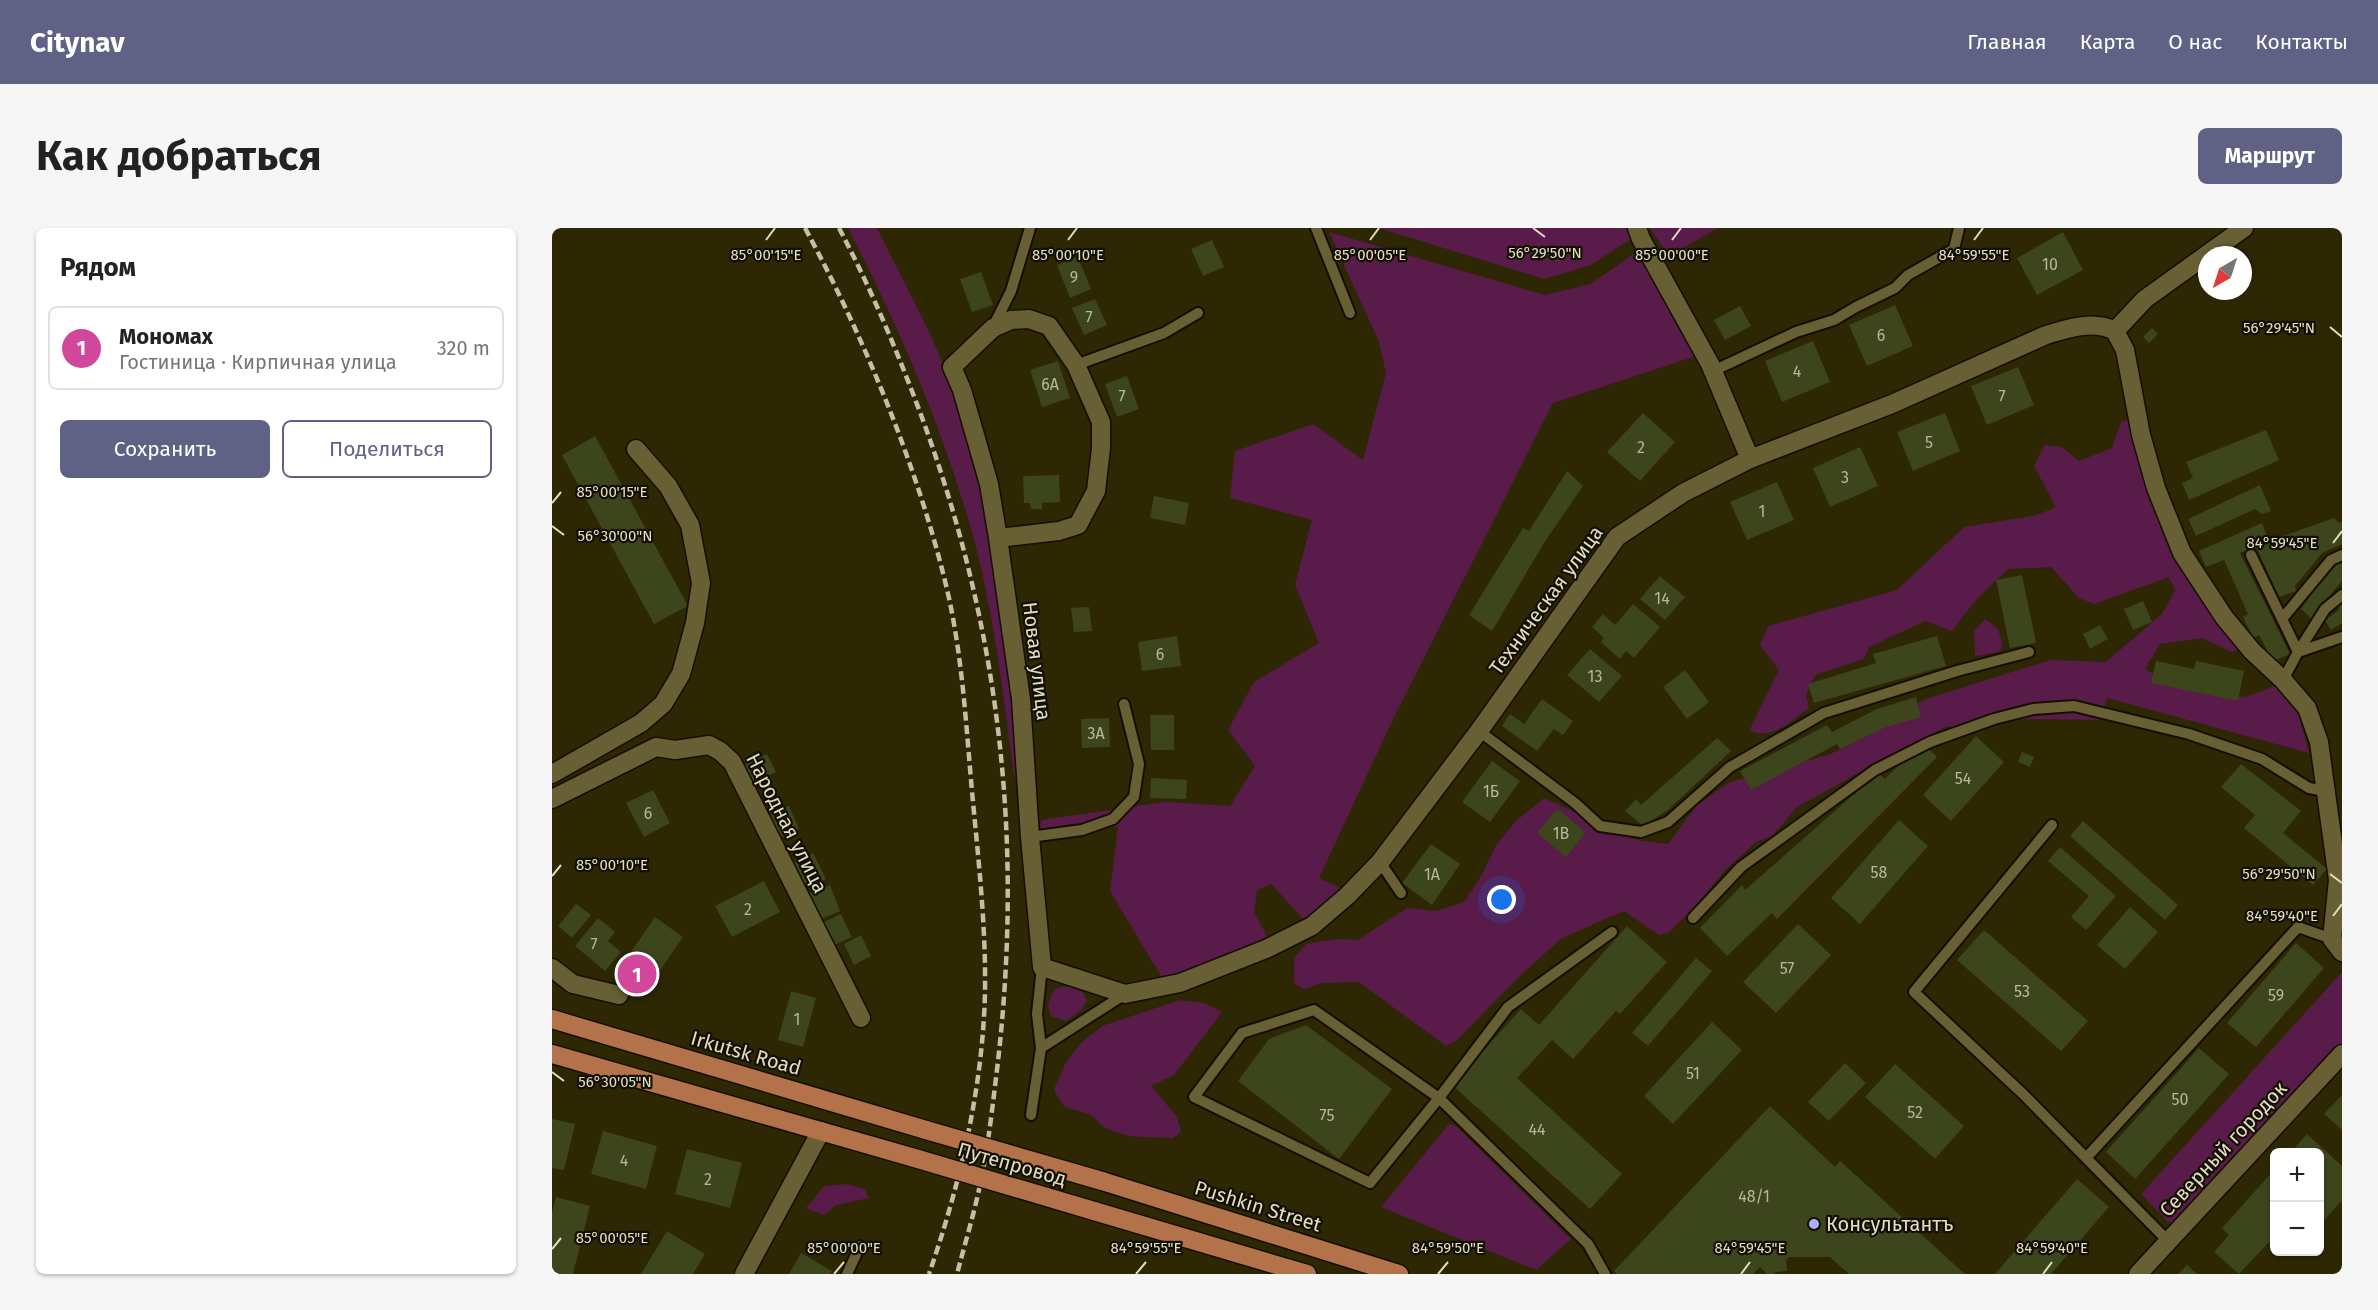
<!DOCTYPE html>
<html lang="ru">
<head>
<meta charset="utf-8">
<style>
	:root { --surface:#fff; --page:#f6f6f6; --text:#222; --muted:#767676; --line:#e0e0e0; --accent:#5f6284 }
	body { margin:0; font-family:"Fira Sans",sans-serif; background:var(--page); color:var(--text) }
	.controls { position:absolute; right:18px; bottom:18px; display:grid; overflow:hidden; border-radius:9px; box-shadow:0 2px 4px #0004 }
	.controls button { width:54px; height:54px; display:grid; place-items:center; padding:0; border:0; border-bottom:2px solid var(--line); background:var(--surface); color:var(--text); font:30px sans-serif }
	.compass { position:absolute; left:1646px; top:18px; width:54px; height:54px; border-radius:50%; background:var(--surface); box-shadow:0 2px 4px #0004; rotate:219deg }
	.you { position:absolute; left:950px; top:672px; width:21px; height:21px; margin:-15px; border:4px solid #fff; border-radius:50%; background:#1a73e8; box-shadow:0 0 0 9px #1a73e833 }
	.badge { display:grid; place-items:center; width:39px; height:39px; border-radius:50%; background:var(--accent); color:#fff; font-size:20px; font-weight:700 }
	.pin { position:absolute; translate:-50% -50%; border:3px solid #fff; box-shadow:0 2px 6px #0006 }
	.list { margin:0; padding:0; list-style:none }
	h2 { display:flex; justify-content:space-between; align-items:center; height:78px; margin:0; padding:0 24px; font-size:26px }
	h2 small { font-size:20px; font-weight:400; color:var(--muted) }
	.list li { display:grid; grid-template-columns:39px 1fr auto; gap:18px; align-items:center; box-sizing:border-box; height:84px; margin:0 12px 12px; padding:0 12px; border:2px solid var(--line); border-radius:9px }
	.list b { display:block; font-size:22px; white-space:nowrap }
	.list p { margin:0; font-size:20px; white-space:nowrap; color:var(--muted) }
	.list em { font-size:20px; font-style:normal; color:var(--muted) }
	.actions { display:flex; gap:12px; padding:18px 24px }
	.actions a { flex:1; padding:14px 0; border:2px solid var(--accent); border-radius:9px; text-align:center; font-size:21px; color:var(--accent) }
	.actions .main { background:var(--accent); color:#fff }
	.map { position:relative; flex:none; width:1790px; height:1046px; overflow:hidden; border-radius:9px }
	header { display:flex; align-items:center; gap:36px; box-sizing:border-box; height:84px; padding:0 30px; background:var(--accent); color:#fff }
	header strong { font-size:28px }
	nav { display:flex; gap:33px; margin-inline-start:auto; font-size:21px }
	.intro { display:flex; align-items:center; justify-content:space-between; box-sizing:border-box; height:144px; padding:0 36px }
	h1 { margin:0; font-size:42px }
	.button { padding:15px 27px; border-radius:9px; background:var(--accent); color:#fff; font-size:21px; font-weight:700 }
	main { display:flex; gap:36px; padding:0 36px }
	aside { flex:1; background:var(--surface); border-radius:9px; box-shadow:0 2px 4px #0004 }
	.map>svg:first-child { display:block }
</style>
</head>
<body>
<header>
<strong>Citynav</strong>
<nav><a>Главная</a><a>Карта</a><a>О нас</a><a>Контакты</a></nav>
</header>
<div class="intro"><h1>Как добраться</h1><a class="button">Маршрут</a></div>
<main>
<aside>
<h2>Рядом<small></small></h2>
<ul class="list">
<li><span class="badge" style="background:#d1479c">1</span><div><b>Мономах</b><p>Гостиница · Кирпичная улица</p></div><em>320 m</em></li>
</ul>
<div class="actions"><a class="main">Сохранить</a><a>Поделиться</a></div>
</aside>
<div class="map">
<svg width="1790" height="1046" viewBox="0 0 1790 1046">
	<rect width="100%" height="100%" fill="#2d2704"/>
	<!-- green -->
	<path fill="#591b49" d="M 296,0 L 325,0 C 351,54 383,108 402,166 C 443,289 457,418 467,547 L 462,547 C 452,475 444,402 427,331 C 398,216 350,105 296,0 Z
		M 827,0 L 1077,0 L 1082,9 L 1039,37 L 992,51 Z
		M 1098,0 L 1166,0 L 1117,28 Z
		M 777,4 L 993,67 L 1039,56 L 1087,22 L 1144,128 L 1001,175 L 842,489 L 767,650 L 788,660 L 756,696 L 719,656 L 705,662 L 702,684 L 716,710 L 613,755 L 558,663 L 566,598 L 487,613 L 489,592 L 613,574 L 678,578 L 703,538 L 676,502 L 702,454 L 767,415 L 743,357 L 760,292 L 678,270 L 683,223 L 761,196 L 811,232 L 834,145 L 827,114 Z
		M 1577,192 L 1597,259 L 1689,420 L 1680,424 L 1650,410 L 1608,416 L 1593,441 L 1609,451 L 1693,469 L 1723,458 L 1746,485 L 1757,525 L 1555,470 L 1548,492 L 1477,491 L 1393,499 L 1339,527 L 1245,579 L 1220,608 L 1204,614 L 1173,642 L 1142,680 L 1116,705 L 1107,707 L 1072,683 L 1010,710 L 970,746 L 904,813 L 894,818 L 807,754 L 770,755 L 752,761 L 742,755 L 742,730 L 754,716 L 784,711 L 806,712 L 855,680 L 884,683 L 912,674 L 931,645 L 944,617 L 964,593 L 992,570 L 1085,612 L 1116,616 L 1145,577 L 1178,554 L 1279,526 L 1374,471 L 1498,432 L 1554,434 L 1610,386 L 1623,362 L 1617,349 L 1542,376 L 1527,370 L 1499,339 L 1456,341 L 1423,373 L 1400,403 L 1373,393 L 1317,419 L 1312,431 L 1263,447 L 1254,467 L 1257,480 C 1237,494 1222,512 1197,503 L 1227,442 L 1208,417 L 1216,398 L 1345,362 L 1412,299 L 1485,287 L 1504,279 L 1482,238 L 1493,217 L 1510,219 L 1527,233 L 1560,220 L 1569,194 Z
		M 1433,391 L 1446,401 L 1451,418 L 1447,424 L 1423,428 L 1422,403 Z
		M 1790,744 L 1790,817 L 1625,995 L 1620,996 L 1615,993 L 1589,966 Z
		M 516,758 L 531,764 L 535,773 L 528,783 L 514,793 L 499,788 L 496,777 L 502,761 Z
		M 628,772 L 652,775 L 670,784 L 622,847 L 599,858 L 625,889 L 629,904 L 621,910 C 597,909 574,911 552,899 C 547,896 543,889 538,887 C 516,877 514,887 502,861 L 514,834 L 529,815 L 550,798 Z
		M 897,896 L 904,898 L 1019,1011 L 984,1042 L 829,979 Z
		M 294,956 L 313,961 L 317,970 L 284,977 L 272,987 L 254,980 L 272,958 Z"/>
	<!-- building -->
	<path fill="#3d451c" d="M 1511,4 L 1531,42 L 1485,67 L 1465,30 Z
		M 660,12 L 672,39 L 651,48 L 639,21 Z
		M 526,29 L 539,61 L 518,70 L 505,37 Z
		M 429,44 L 441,77 L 420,84 L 408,51 Z
		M 543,71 L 555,97 L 532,107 L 520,80 Z
		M 1343,77 L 1361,118 L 1315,138 L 1297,97 Z
		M 1188,78 L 1199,98 L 1173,112 L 1162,92 Z
		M 1600,100 L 1606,106 L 1597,115 L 1591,109 Z
		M 1261,113 L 1278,154 L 1230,174 L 1213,133 Z
		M 506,133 L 518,170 L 490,179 L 478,142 Z
		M 1466,139 L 1482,177 L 1435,197 L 1419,158 Z
		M 575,148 L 587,181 L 565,189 L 553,156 Z
		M 1091,185 L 1123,214 L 1088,253 L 1055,224 Z
		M 1393,185 L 1408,223 L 1361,243 L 1345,204 Z
		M 1714,202 L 1727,232 L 1637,272 L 1630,255 L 1641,250 L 1634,234 Z
		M 43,208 L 136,378 L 102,396 L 10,227 Z
		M 1308,219 L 1326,258 L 1278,279 L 1261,240 Z
		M 1015,243 L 1031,258 L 992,315 L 940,403 L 917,387 L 971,300 L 977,303 Z
		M 507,247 L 508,274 L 490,275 L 490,281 L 479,281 L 478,275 L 472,275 L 471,248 Z
		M 1225,254 L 1242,292 L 1195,312 L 1178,274 Z
		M 1708,257 L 1719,283 L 1710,286 L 1703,281 L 1644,308 L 1636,291 Z
		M 602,268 L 637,275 L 633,297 L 598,290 Z
		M 1782,290 L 1787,295 L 1790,294 L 1790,316 L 1770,325 L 1743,358 L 1744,363 L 1727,369 L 1704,319 L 1688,325 L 1738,426 L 1721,433 L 1707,407 L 1701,410 L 1691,389 L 1696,386 L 1672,332 L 1654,339 L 1647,323 L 1710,295 L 1717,313 Z
		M 1790,332 L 1790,353 L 1759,390 L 1749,381 L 1776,342 Z
		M 1470,347 L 1484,415 L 1458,420 L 1444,352 Z
		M 1108,348 L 1133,369 L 1113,392 L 1088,371 Z
		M 1591,373 L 1600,394 L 1581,402 L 1572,381 Z
		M 1790,375 L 1790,395 L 1779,402 L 1773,392 L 1787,382 L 1786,377 Z
		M 1081,376 L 1108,399 L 1082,430 L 1074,423 L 1068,431 L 1049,414 L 1052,410 L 1040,399 L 1051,386 L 1063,397 Z
		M 537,379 L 540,403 L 522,404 L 519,380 Z
		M 1548,397 L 1556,411 L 1538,421 L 1531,406 Z
		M 625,408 L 629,438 L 590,443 L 586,414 Z
		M 1385,408 L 1394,438 L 1262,475 L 1256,456 L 1324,435 L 1321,426 Z
		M 1038,421 L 1070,448 L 1047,474 L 1015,447 Z
		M 1604,433 L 1642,441 L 1644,433 L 1692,443 L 1686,473 L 1599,455 Z
		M 1133,442 L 1157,474 L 1135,491 L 1111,459 Z
		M 1364,469 L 1369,489 L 1334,499 L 1288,521 L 1285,516 L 1199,562 L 1188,543 L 1275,497 L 1280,504 L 1325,481 Z
		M 990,471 L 1021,493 L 1011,507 L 1002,501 L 985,523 L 950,498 L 958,486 L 972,496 Z
		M 598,487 L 622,487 L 622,522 L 599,522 Z
		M 557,490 L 558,519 L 530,520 L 529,491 Z
		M 1424,508 L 1452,534 L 1399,593 L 1371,567 Z
		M 1165,510 L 1179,523 L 1116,582 L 1091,598 L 1073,583 L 1084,571 L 1089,577 Z
		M 1376,520 L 1385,529 L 1225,691 L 1220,685 L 1175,728 L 1148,700 L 1190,657 L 1193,662 L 1326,545 L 1333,551 L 1349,535 Z
		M 1470,524 L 1482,529 L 1478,539 L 1466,534 Z
		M 215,526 L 224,544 L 201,555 L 192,537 Z
		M 940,533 L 968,553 L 938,594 L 910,574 Z
		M 1689,536 L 1749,583 L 1731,605 L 1775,641 L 1761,657 L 1692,600 L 1703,587 L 1669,559 Z
		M 599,550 L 635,552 L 634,571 L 598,570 Z
		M 101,562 L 118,595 L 92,609 L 74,575 Z
		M 237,578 L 247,601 L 224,611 L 214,588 Z
		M 1005,581 L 1034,604 L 1014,629 L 985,605 Z
		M 1347,592 L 1376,618 L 1308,696 L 1279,670 Z
		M 1531,593 L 1626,677 L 1613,692 L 1518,608 Z
		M 879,616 L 908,636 L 880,677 L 850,655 Z
		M 1508,619 L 1564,668 L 1534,702 L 1519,689 L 1537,668 L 1496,633 Z
		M 261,625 L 274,651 L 253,661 L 240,636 Z
		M 212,653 L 228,684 L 180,709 L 163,678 Z
		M 278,657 L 288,683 L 267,692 L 256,666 Z
		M 24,676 L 39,687 L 20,710 L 6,698 Z
		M 1578,679 L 1606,704 L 1573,741 L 1545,717 Z
		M 289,686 L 300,709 L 282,717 L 272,694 Z
		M 103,689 L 131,709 L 96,760 L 80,759 L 73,754 L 68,740 Z
		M 46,690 L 63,704 L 56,713 L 69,724 L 53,743 L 23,718 Z
		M 1246,696 L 1279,727 L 1224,785 L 1191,754 Z
		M 1075,698 L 1115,734 L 1068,786 L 1064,783 L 1021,831 L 1000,812 L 965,850 L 1070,946 L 1038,981 L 900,857 L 969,781 L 987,797 Z
		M 1432,702 L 1536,793 L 1509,823 L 1405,732 Z
		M 309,707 L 319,728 L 302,737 L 292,716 Z
		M 1744,715 L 1772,740 L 1704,819 L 1675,795 Z
		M 1144,730 L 1160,743 L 1096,818 L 1080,805 Z
		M 239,763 L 264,770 L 251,819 L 226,812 Z
		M 1160,794 L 1190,822 L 1121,896 L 1092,868 Z
		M 754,797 L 840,861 L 787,931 L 686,853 L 717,811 Z
		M 1647,820 L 1677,846 L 1583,951 L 1554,924 Z
		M 1293,835 L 1314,855 L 1277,893 L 1256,874 Z
		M 1343,836 L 1412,898 L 1383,931 L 1313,869 Z
		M 1790,867 L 1790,902 L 1772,886 Z
		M 1218,878 L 1283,939 L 1288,933 L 1413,1046 L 1297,1046 L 1278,1029 L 1237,1029 L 1234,1033 L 1235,1043 L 1224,1044 L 1221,1046 L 1215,1046 L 1208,1039 L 1201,1046 L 1065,1046 L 1062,1043 Z
		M 0,891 L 23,896 L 12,942 L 0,940 Z
		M 51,903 L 105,918 L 94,961 L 39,946 Z
		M 1755,906 L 1790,938 L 1790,972 L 1768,997 L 1768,924 L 1739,924 Z
		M 135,921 L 190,935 L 178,980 L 123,966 Z
		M 1722,942 L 1722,1015 L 1719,1012 L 1687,1046 L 1662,1024 L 1677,1007 L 1670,1000 Z
		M 1525,951 L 1557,979 L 1499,1046 L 1443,1046 Z
		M 4,969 L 38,978 L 21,1046 L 0,1046 L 0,985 Z
		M 115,1003 L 153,1026 L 141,1046 L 89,1046 Z
		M 249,1025 L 280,1043 L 278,1046 L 237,1046 Z
		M 1635,1037 L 1645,1046 L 1626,1046 Z"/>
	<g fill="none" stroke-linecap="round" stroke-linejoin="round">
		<!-- lane casing -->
		<g stroke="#140f00" stroke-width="14">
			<path id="lane" d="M 764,0 L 798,85
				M 441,99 L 459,63 L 478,0
				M 524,137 L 612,105 L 646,85
				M 1161,143 L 1244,104 L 1282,92 L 1304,79 L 1343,60 L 1356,47 L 1402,21 L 1407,0
				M 1699,327 L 1746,424
				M 1730,391 L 1779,332 L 1790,327
				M 1746,424 L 1773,381 L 1790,367
				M 1731,452 L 1746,424 L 1790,409
				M 927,503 L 1023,575 L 1048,598 L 1089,604 L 1116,594 L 1178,539 L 1272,485 L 1405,443 L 1477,424
				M 1500,597 L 1362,764 L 1471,866 L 1616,1013
				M 478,609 L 530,602 L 561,591 L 582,569 L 587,536 L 572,476
				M 828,634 L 849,665
				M 1141,690 L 1189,639 L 1323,542 L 1378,514 L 1442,491 L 1481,481 L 1522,478 L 1637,506 L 1710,531 L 1757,560 L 1773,563
				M 489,820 L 573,766
				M 479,887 L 489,820 L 485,786 L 490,739
				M 1534,930 L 1746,699 L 1780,711
				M 295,1046 L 308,1018
				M 1053,1046 L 1036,1016 L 887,870 L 818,955 L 642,869 L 690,805 L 762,782 L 887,870 L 956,779 L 1060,704"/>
		</g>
		<!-- street casing -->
		<g stroke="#140f00" stroke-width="21">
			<path id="street" d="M 1085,0 L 1089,11 L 1158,136 L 1198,231
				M 1563,103 L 1573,122 L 1589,207 L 1604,260 L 1630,325 L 1672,389 L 1700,423 L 1731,452 L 1755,480 L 1767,514 L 1786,652 L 1780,711 L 1790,724
				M 1563,103 L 1593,71 L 1692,0
				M 446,310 L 507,303 L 526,297 L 544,263 L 549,220 L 549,194 L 524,137 L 497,98 L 477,91 L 459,92 L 441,100 L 400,139 L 410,162 L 437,256 L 446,310 L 469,471 L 478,609 L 490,739 L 573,766 L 628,755 L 714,721 L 760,698 L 795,668 L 828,634 L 927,503 L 1065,309 L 1131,265 L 1198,231 L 1340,176 L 1494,107 C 1517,100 1541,92 1563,103
				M 0,546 L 89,495 L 111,476 L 129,446 L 143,395 L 149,355 L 138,297 L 116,258 L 84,221
				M 0,571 L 104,519 L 123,522 L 157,517 L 168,523 L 180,534 L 309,790
				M 0,740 L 21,756 L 67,767
				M 1586,1046 L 1790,826"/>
		</g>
		<!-- secondary casing -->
		<g stroke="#140f00" stroke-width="21">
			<path id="secondary" d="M 192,1046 L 269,903"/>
		</g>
		<!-- primary casing -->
		<g stroke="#140f00" stroke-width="21">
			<path id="primary" d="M 0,791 L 374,902
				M 0,826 L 366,931
				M 550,953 L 847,1046
				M 542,983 L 755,1046"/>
		</g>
		<!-- lane -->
		<use href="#lane" stroke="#686034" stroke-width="10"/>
		<!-- street -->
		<use href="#street" stroke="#686034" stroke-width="18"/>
		<!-- secondary -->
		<use href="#secondary" stroke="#686034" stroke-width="18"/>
		<!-- primary -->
		<use href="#primary" stroke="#b4724b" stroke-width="18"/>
		<!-- rail -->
		<path stroke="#c4bfa6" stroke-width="4.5" stroke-dasharray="9 4.5" stroke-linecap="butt" d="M 253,0 C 311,107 364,235 393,353 C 411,425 414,501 421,574 C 427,637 434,701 433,764 C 431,858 408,957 377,1046
			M 287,0 C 314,51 337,104 358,158 C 447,385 474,608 444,850 C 440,883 436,918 429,952 C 423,983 413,1015 405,1046"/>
		<!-- primary-bridge casing -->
		<g stroke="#140f00" stroke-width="21" stroke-linecap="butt">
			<path id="primary-bridge" d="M 374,902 L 550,953
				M 366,931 L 542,983"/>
		</g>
		<!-- primary-bridge -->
		<use href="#primary-bridge" stroke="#b4724b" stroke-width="18"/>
	</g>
	<!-- ticks -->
	<path fill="none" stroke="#e1ddc5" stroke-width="2" d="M 981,0 L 993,9M 214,12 L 223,0M 516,12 L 525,0M 818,12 L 827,0M 1120,12 L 1129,0M 1422,12 L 1431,0M 1778,99 L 1790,109M 0,275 L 9,264M 0,298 L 12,307M 1781,315 L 1790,303M 1778,646 L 1790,655M 0,648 L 9,637M 1781,688 L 1790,676M 0,844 L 12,853M 0,1021 L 9,1010M 282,1046 L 292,1034M 584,1046 L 594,1034M 886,1046 L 896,1034M 1189,1046 L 1198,1034M 1491,1046 L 1500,1034"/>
	<!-- markers -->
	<circle fill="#a9b0fc" stroke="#130f01" stroke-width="2" cx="1262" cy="996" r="6"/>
	<g text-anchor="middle" stroke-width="4.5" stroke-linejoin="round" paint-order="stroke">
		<!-- number labels -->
		<g font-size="16" fill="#b8b79b">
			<text x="1498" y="42">10</text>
			<text x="522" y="55">9</text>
			<text x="537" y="95">7</text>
			<text x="1329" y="113">6</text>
			<text x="1245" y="149">4</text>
			<text x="498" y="162">6А</text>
			<text x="570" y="174">7</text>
			<text x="1450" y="174">7</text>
			<text x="1377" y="220">5</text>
			<text x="1089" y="225">2</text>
			<text x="1293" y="255">3</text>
			<text x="1210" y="289">1</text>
			<text x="1110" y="376">14</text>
			<text x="608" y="432">6</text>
			<text x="1043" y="454">13</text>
			<text x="544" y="511">3А</text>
			<text x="1411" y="556">54</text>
			<text x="939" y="569">1Б</text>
			<text x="96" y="591">6</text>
			<text x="1009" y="611">1В</text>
			<text x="1327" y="650">58</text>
			<text x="880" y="652">1А</text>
			<text x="196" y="687">2</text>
			<text x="42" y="722">7</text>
			<text x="1235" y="746">57</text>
			<text x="1470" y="769">53</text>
			<text x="1724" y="773">59</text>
			<text x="245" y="797">1</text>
			<text x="1141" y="851">51</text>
			<text x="1628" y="877">50</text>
			<text x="1363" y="890">52</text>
			<text x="775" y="893">75</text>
			<text x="985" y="907">44</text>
			<text x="72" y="938">4</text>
			<text x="156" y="957">2</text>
			<text x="1202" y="974">48/1</text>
		</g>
		<!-- street labels -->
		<g font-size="20" fill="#e1ddc5" stroke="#130f01">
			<text transform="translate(994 372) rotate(-54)" y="7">Техническая улица</text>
			<text transform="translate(485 433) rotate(83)" y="7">Новая улица</text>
			<text transform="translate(235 595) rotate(63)" y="7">Народная улица</text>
			<text transform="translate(194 825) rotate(16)" y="7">Irkutsk Road</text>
			<text transform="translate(1671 921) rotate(-47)" y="7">Северный городок</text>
			<text transform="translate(460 936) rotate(16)" y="7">Путепровод</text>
			<text transform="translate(706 978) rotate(17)" y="7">Pushkin Street</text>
		</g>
		<!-- poi labels -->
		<g font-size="20" fill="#e1ddc5" stroke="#130f01" text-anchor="start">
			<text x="1274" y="1003">Консультантъ</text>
		</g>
	</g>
	<g font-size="15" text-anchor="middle" fill="#e1ddc5" stroke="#130f01" stroke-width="4.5" stroke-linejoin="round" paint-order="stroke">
		<text x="993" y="30">56°29'50"N</text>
		<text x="214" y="32">85°00'15"E</text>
		<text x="516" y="32">85°00'10"E</text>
		<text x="818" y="32">85°00'05"E</text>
		<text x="1120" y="32">85°00'00"E</text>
		<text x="1422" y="32">84°59'55"E</text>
		<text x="1727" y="105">56°29'45"N</text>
		<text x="60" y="269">85°00'15"E</text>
		<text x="63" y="313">56°30'00"N</text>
		<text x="1730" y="320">84°59'45"E</text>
		<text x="60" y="642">85°00'10"E</text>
		<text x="1727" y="651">56°29'50"N</text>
		<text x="1730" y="693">84°59'40"E</text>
		<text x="63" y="859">56°30'05"N</text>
		<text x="60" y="1015">85°00'05"E</text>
		<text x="292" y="1025">85°00'00"E</text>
		<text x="594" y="1025">84°59'55"E</text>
		<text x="896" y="1025">84°59'50"E</text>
		<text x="1198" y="1025">84°59'45"E</text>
		<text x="1500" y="1025">84°59'40"E</text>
	</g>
</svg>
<div class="controls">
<button>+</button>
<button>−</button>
</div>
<svg class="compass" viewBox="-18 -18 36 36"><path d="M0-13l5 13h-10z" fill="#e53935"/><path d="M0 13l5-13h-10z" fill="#767676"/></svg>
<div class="you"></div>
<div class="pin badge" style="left:85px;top:746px;background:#d1479c">1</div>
</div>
</main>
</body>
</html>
